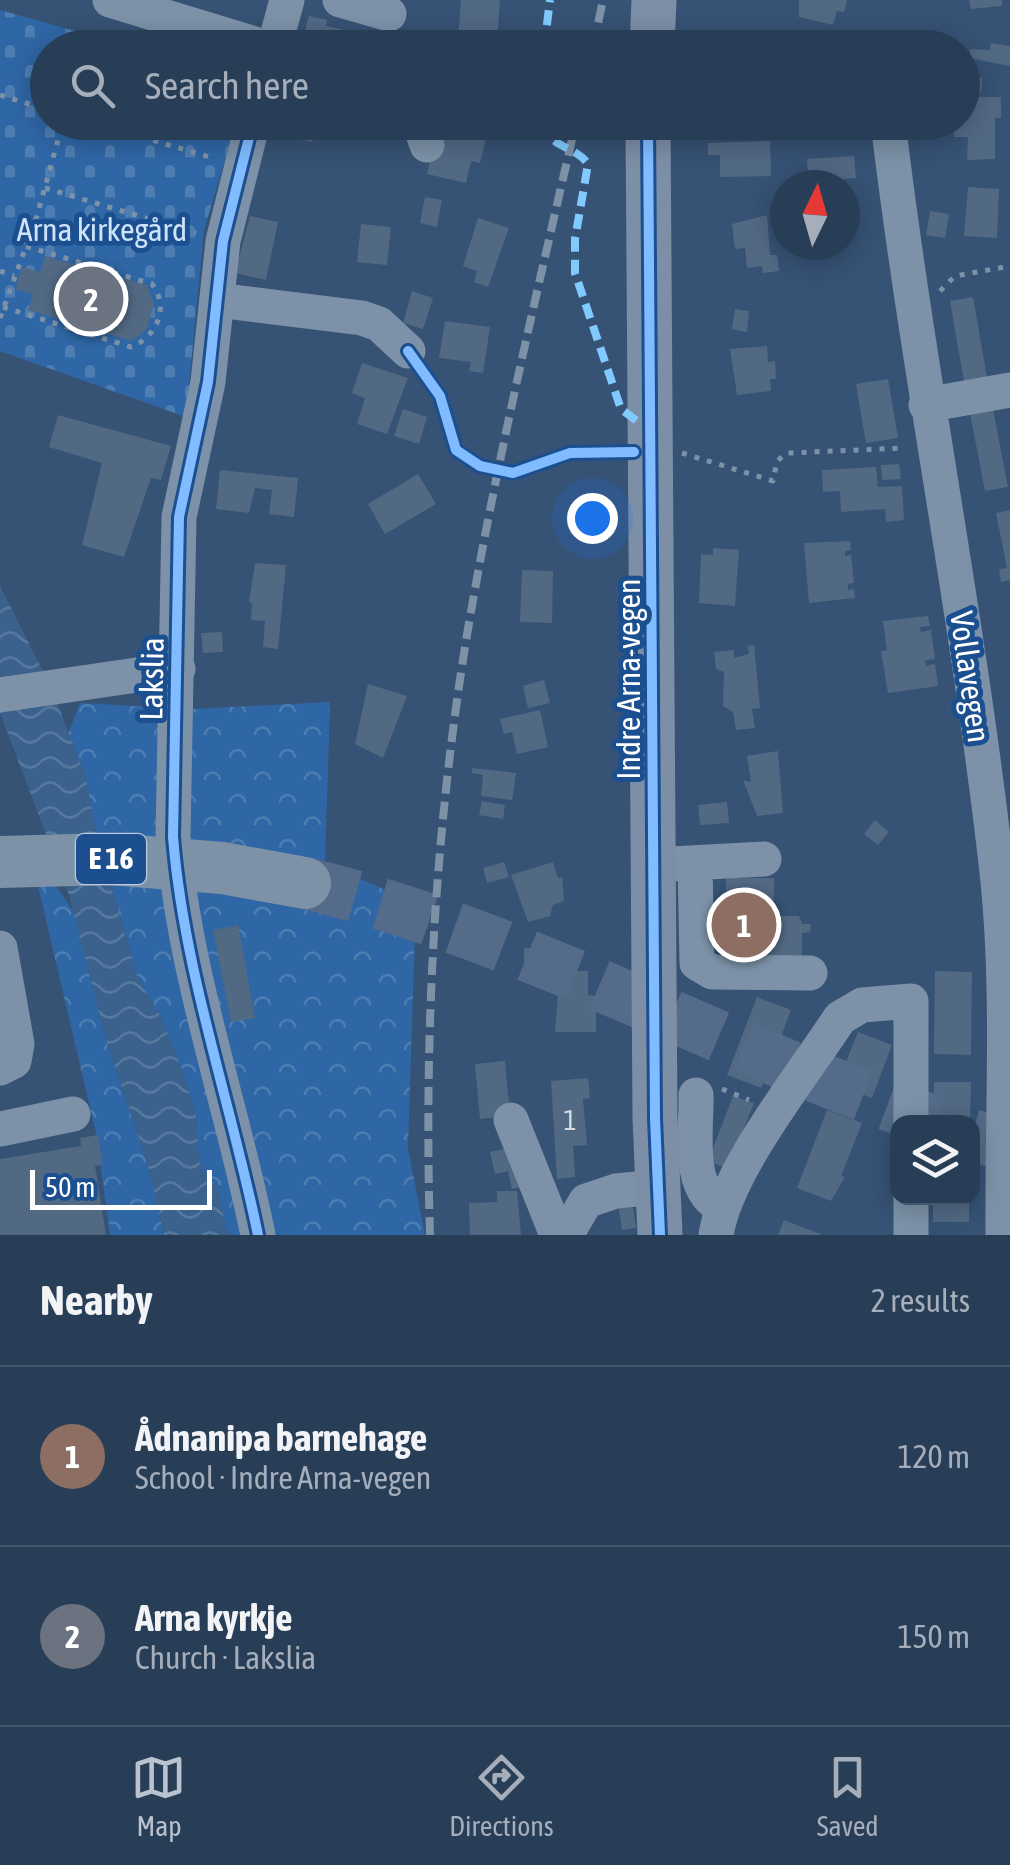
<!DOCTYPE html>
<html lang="en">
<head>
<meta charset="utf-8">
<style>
	:root { --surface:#283e57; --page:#344961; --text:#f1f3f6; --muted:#a5aeba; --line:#44576d; --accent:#b9c2ce }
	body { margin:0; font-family:"Asap Condensed",sans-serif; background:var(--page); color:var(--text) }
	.controls { position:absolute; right:30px; bottom:30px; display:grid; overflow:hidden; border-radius:20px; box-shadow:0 5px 25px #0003 }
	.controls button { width:90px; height:90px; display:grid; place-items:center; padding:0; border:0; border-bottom:2px solid var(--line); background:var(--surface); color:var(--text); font:50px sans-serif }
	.compass { position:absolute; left:770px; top:170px; width:90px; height:90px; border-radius:50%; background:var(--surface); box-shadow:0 5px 25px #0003; rotate:5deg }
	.scale { position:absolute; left:30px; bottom:25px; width:182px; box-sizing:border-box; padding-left:10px; border:5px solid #fff; border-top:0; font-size:28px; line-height:35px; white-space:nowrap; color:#fff; -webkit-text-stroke:8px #1b4f8f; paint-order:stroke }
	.you { position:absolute; left:592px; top:518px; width:35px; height:35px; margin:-25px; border:8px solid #fff; border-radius:50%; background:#1a73e8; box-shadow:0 0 0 15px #1a73e833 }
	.badge { display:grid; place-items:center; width:65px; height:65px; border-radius:50%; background:var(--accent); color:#fff; font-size:32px; font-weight:700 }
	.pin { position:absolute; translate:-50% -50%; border:5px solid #fff; box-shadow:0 2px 10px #0006 }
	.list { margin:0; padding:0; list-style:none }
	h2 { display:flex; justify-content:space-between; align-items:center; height:130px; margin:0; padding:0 40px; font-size:42px }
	h2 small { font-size:32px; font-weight:400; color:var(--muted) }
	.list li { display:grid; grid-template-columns:65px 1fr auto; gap:30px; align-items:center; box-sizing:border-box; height:180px; padding:0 40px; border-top:2px solid var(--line) }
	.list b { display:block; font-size:38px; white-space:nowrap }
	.list p { margin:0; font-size:32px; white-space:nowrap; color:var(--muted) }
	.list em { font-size:32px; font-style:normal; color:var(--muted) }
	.icon { flex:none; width:55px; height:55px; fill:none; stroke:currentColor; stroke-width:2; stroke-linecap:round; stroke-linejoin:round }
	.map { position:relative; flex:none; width:1010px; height:1235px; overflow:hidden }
	.search { position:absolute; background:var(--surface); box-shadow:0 5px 25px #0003; left:30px; right:30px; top:30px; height:110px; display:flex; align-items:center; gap:25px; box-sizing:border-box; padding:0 35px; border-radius:55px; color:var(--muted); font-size:38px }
	.sheet { height:490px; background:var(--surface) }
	nav { display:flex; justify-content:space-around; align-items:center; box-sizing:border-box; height:140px; border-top:2px solid var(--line); background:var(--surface); font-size:28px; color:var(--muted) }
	nav a { display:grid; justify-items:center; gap:5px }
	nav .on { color:var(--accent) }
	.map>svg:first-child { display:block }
</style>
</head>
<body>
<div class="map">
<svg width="1010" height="1235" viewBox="0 0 1010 1235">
	<defs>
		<pattern id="forest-crowns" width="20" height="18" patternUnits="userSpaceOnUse" patternTransform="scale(2.5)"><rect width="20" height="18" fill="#2f66a5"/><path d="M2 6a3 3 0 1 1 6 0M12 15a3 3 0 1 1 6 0" fill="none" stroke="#4e7db2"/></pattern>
		<pattern id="cemetery-stones" width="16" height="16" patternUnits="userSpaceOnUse" patternTransform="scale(2.5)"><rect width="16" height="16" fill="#2f66a5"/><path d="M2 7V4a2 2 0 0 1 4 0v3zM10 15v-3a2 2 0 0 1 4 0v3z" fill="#4e7db2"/></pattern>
		<pattern id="water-waves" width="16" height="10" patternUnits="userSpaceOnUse" patternTransform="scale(2.5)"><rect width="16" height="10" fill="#3b618d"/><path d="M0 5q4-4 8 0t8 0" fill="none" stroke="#58799e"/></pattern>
	</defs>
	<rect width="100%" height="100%" fill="#365274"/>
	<!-- forest -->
	<path fill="url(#forest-crowns)" d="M 330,702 L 325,864 L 416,903 L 408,1148 L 425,1235 L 227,1235 L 219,1192 L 199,1162 L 196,1117 L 183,1073 L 162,1019 L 138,979 L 68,734 L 80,703 L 191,709 Z
		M 52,881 L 74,912 L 107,1043 L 148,1165 L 164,1235 L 110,1235 L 96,1133 L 38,886 Z"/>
	<!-- cemetery -->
	<path fill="url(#cemetery-stones)" d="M 0,10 L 132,47 L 48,48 L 48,122 L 236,123 L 204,230 L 186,417 L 0,351 Z"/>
	<!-- water -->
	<path fill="url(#water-waves)" d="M 0,586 L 50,685 L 85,774 L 98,842 L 138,978 L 162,1019 L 183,1073 L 196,1117 L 199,1162 L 219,1192 L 227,1235 L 164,1235 L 148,1165 L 107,1043 L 69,895 L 0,713 Z"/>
	<!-- building -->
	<path fill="#526984" d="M 461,0 L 500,0 L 497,42 L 458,40 Z
		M 799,0 L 847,0 L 844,12 L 837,11 L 833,25 L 799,17 Z
		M 969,0 L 1002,0 L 1002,6 L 971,9 Z
		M 309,16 L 327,20 L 326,26 L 366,35 L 364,48 L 300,48 Z
		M 991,43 L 1010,46 L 1010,66 L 969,58 L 970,49 L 990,50 Z
		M 962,77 L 982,78 L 981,93 L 970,92 L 970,101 L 962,101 Z
		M 973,97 L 1001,97 L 1001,118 L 995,118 L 995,159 L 967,160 L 968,137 L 954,137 L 954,122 L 962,122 L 962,112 L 973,112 Z
		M 284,122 L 316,122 L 312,142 L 281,136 Z
		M 439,122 L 490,122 L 480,163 L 471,161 L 466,183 L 427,174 Z
		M 822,122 L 850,122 L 850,132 L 822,132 Z
		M 770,141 L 771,176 L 720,177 L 720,155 L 708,155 L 708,143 Z
		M 854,156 L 856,178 L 843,179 L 844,185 L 809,185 L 807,159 Z
		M 968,187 L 999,189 L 997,238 L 964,236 Z
		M 425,197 L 442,200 L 437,227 L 420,223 Z
		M 930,211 L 949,214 L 945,238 L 926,235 Z
		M 767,215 L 770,255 L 777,255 L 779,271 L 763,273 L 762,266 L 747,268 L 745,248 L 735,249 L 732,224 Z
		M 250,216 L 278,222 L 266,280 L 235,273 Z
		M 478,218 L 509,228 L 488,287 L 474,282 L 477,271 L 463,266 Z
		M 361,224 L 391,227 L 387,265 L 357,262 Z
		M 45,256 L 147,285 L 154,304 L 147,329 L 131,341 L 28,310 L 33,294 L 15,289 L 22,267 L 40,272 Z
		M 412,291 L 433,298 L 423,329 L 403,323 Z
		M 973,297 L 988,383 L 965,387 L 950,301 Z
		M 735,309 L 749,311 L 747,332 L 732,329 Z
		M 445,321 L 490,327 L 483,373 L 469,371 L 471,362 L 439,358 Z
		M 767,346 L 768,362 L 775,361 L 776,379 L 770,379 L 771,391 L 737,395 L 730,349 Z
		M 362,363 L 408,378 L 387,434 L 357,424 L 365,398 L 352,393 Z
		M 888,379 L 898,438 L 866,443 L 856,384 Z
		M 992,404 L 1008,487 L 985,491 L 969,408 Z
		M 403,409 L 427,417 L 419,444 L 394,436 Z
		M 58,415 L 171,446 L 161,480 L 151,478 L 124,557 L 82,545 L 102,463 L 49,447 Z
		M 899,464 L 901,479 L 882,480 L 881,465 Z
		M 876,467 L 878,487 L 902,486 L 904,520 L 886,522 L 885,509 L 841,512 L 840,491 L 823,492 L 822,470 Z
		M 220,470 L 298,478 L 294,517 L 269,514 L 272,490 L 255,488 L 249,513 L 216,509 Z
		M 418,474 L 436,504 L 385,534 L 368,504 Z
		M 1010,510 L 1010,580 L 1001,582 L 999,569 L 1007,568 L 996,513 Z
		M 850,541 L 851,550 L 845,551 L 845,556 L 851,555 L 854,583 L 848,584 L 848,590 L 854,589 L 855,598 L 809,603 L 804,543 Z
		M 713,548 L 739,550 L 735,606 L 699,603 L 701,554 L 713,555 Z
		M 255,563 L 286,565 L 278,649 L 263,647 L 265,621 L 251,620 L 252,603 L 249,603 Z
		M 522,570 L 553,571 L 552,623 L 520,622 Z
		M 928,616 L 930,626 L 920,627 L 921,632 L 931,630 L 935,659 L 925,661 L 926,666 L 935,664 L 938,686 L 888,693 L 881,651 L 887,650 L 883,621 Z
		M 222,632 L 223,652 L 203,653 L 201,633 Z
		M 754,645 L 760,708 L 752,709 L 755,728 L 736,730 L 733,712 L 723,706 L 724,672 L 716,669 L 714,652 L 734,650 L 734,658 L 749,654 L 748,646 Z
		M 544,680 L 550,703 L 528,708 L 523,686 Z
		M 368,684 L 407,696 L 383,758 L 355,744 Z
		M 540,710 L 548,747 L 517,754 L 512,732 L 504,734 L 500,719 Z
		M 778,751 L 783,813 L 757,816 L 743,780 L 751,782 L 747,756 Z
		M 472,768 L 516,773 L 512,800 L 481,796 L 483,775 L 472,773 Z
		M 482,801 L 505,805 L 503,819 L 479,815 Z
		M 727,802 L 729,823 L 700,825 L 698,805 Z
		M 875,820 L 889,832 L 878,845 L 864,834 Z
		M 504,862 L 509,877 L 487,883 L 483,868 Z
		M 553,862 L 558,878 L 562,877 L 564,901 L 553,905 L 550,916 L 528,922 L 511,875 Z
		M 726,878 L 774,878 L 774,916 L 799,916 L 802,924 L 811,924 L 810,932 L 802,933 L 802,959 L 725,960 Z
		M 238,925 L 255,1018 L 231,1022 L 213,930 Z
		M 524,948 L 549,948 L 549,968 L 524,968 Z
		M 560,971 L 588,971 L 588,995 L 595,996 L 596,1003 L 596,1032 L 555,1032 Z
		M 935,971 L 972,972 L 971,1055 L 934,1054 Z
		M 757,997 L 791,1010 L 774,1055 L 782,1058 L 774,1076 L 767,1074 L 761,1088 L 727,1075 Z
		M 858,1032 L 892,1045 L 872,1098 L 837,1084 Z
		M 505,1061 L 510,1116 L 480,1119 L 475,1064 Z
		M 588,1078 L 590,1098 L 583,1099 L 587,1145 L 573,1146 L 575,1177 L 557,1179 L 551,1081 Z
		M 934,1082 L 971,1082 L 970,1122 L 933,1122 Z
		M 733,1096 L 754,1103 L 728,1169 L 708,1161 Z
		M 827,1110 L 862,1123 L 841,1176 L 845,1177 L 831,1201 L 797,1188 Z
		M 98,1135 L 102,1165 L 95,1166 L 106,1235 L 0,1235 L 0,1159 L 81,1146 L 80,1138 Z
		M 516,1146 L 525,1186 L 512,1189 L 508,1171 L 495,1174 L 490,1152 Z
		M 497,1191 L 517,1191 L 521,1235 L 470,1235 L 469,1203 L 497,1202 Z
		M 933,1198 L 969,1198 L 969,1222 L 933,1222 Z
		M 618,1202 L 633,1208 L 636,1228 L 622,1230 Z
		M 784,1220 L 823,1235 L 778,1235 Z"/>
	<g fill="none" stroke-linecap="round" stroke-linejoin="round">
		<!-- highway-tunnel -->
		<path stroke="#546c89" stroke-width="52" stroke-dasharray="52 26" stroke-linecap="butt" d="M 305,883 C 525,936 722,1049 936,1122
			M 972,1135 L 1010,1146"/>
		<!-- path -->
		<path stroke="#7d92a8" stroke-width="5" stroke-dasharray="5 8" stroke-linecap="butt" d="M 0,95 L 48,110
			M 91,122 L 213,158
			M 45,188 L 196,233
			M 0,271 L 14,276
			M 940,291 L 955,276 L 1010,266
			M 3,307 L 131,347 C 157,337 170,307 152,284 L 25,246
			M 0,318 L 37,216 L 63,122
			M 682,453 L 773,481 L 777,461 L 787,453 L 905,448
			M 722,1089 L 749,1100"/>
		<!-- minor -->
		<path stroke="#7d92a8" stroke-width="35" d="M 110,0 L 268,48
			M 340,0 L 389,14
			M 274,48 L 287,0
			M 253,122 L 223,241 L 208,382 L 179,517 L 173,837 C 184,973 231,1102 258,1235
			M 419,122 L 427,145
			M 888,122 C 918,373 969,621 997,872 C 1010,991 1002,1115 1003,1235
			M 217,300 L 362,318 L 379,324 L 408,351
			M 926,405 L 1010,390
			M 0,695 L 178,669
			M 695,863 L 697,963 L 712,972 L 810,973
			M 671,864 L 764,859
			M 0,948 L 17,1044 L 14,1061 L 0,1068
			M 696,1095 C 697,1129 685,1191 723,1207
			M 511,1120 L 557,1235
			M 0,1129 L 73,1114
			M 566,1235 L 586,1201 L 616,1191 L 657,1187
			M 716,1235 C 726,1170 803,1075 840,1018 L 862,1005 L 911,1001 L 911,1122
			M 911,1235 L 911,1198"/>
		<!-- major -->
		<path stroke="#7d8ea7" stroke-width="45" d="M 652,48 L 654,0
			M 648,122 L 655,1118 L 660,1235"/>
		<!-- highway -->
		<path stroke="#7e92a7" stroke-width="52" d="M 222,868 L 305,883"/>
		<!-- rail -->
		<path stroke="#7e92a7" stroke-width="8" stroke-dasharray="18 8" stroke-linecap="butt" d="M 593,48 L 603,0
			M 430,1235 C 424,1039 434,841 465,647 C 494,471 536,297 576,122"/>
		<!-- highway-bridge -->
		<path stroke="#7e92a7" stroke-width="52" d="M 0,862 L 111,859 L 222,868"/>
		<!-- quiet -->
		<path stroke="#80caff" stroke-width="8" stroke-dasharray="15 8" stroke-linecap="butt" d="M 544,48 L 550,0
			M 542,122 C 549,149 575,145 588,164 L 575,239 L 575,273 L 621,409 L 637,421"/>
		<!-- cycleway casing -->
		<g stroke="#1b4f8f" stroke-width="16">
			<path id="cycleway" d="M 253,122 L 223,241 L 208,382 L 179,517 L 173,837 C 184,973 231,1102 258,1235
				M 648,122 L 655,1118 L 660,1235
				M 408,351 L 440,396 L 456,450 L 480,466 L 513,473 L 570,453 L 634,452"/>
		</g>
		<!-- cycleway -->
		<use href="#cycleway" stroke="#80bcff" stroke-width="10"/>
	</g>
	<g text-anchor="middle" stroke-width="10" stroke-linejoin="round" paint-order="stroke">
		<!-- number labels -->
		<g font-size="28" fill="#d4dae0">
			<text x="570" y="1130">1</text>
		</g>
		<!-- shield labels -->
		<rect fill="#1b4f8f" stroke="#bbcadd" stroke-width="2.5" x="76" y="834" width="70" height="50" rx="8"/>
		<g font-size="30" font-weight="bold" fill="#fff">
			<text x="111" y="869">E 16</text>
		</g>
		<!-- park labels -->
		<g font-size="32" fill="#cfe3fa" stroke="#1b4f8f">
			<text x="102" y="241">Arna kirkegård</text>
		</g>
		<!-- street labels -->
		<g font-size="32" fill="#fff" stroke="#1b4f8f">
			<text transform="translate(970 677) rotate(82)" y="11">Vollavegen</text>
			<text transform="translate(152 679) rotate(-89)" y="11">Lakslia</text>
			<text transform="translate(629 679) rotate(-90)" y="11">Indre Arna-vegen</text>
		</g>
	</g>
</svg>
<div class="controls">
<button><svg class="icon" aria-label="layers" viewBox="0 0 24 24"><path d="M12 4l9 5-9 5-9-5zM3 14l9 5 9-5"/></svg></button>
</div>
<svg class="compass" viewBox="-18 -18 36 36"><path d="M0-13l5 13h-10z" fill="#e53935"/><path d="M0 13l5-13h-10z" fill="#a5aeba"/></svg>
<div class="scale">50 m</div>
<div class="you"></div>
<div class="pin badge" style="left:744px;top:925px;background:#8d6e63">1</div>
<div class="pin badge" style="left:91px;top:299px;background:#6b7280">2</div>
<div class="search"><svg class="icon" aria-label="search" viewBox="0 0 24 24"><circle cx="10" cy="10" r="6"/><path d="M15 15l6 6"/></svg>Search here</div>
</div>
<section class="sheet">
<h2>Nearby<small>2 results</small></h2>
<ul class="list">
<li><span class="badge" style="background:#8d6e63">1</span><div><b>Ådnanipa barnehage</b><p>School · Indre Arna-vegen</p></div><em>120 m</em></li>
<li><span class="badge" style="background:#6b7280">2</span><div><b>Arna kyrkje</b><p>Church · Lakslia</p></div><em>150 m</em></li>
</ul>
</section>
<nav>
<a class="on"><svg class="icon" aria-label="map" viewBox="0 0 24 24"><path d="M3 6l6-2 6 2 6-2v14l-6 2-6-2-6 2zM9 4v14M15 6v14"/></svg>Map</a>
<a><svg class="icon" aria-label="directions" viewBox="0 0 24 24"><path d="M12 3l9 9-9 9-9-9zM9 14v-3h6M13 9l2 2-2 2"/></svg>Directions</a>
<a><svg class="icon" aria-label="saved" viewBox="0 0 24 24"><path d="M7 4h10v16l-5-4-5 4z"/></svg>Saved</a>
</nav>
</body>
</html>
